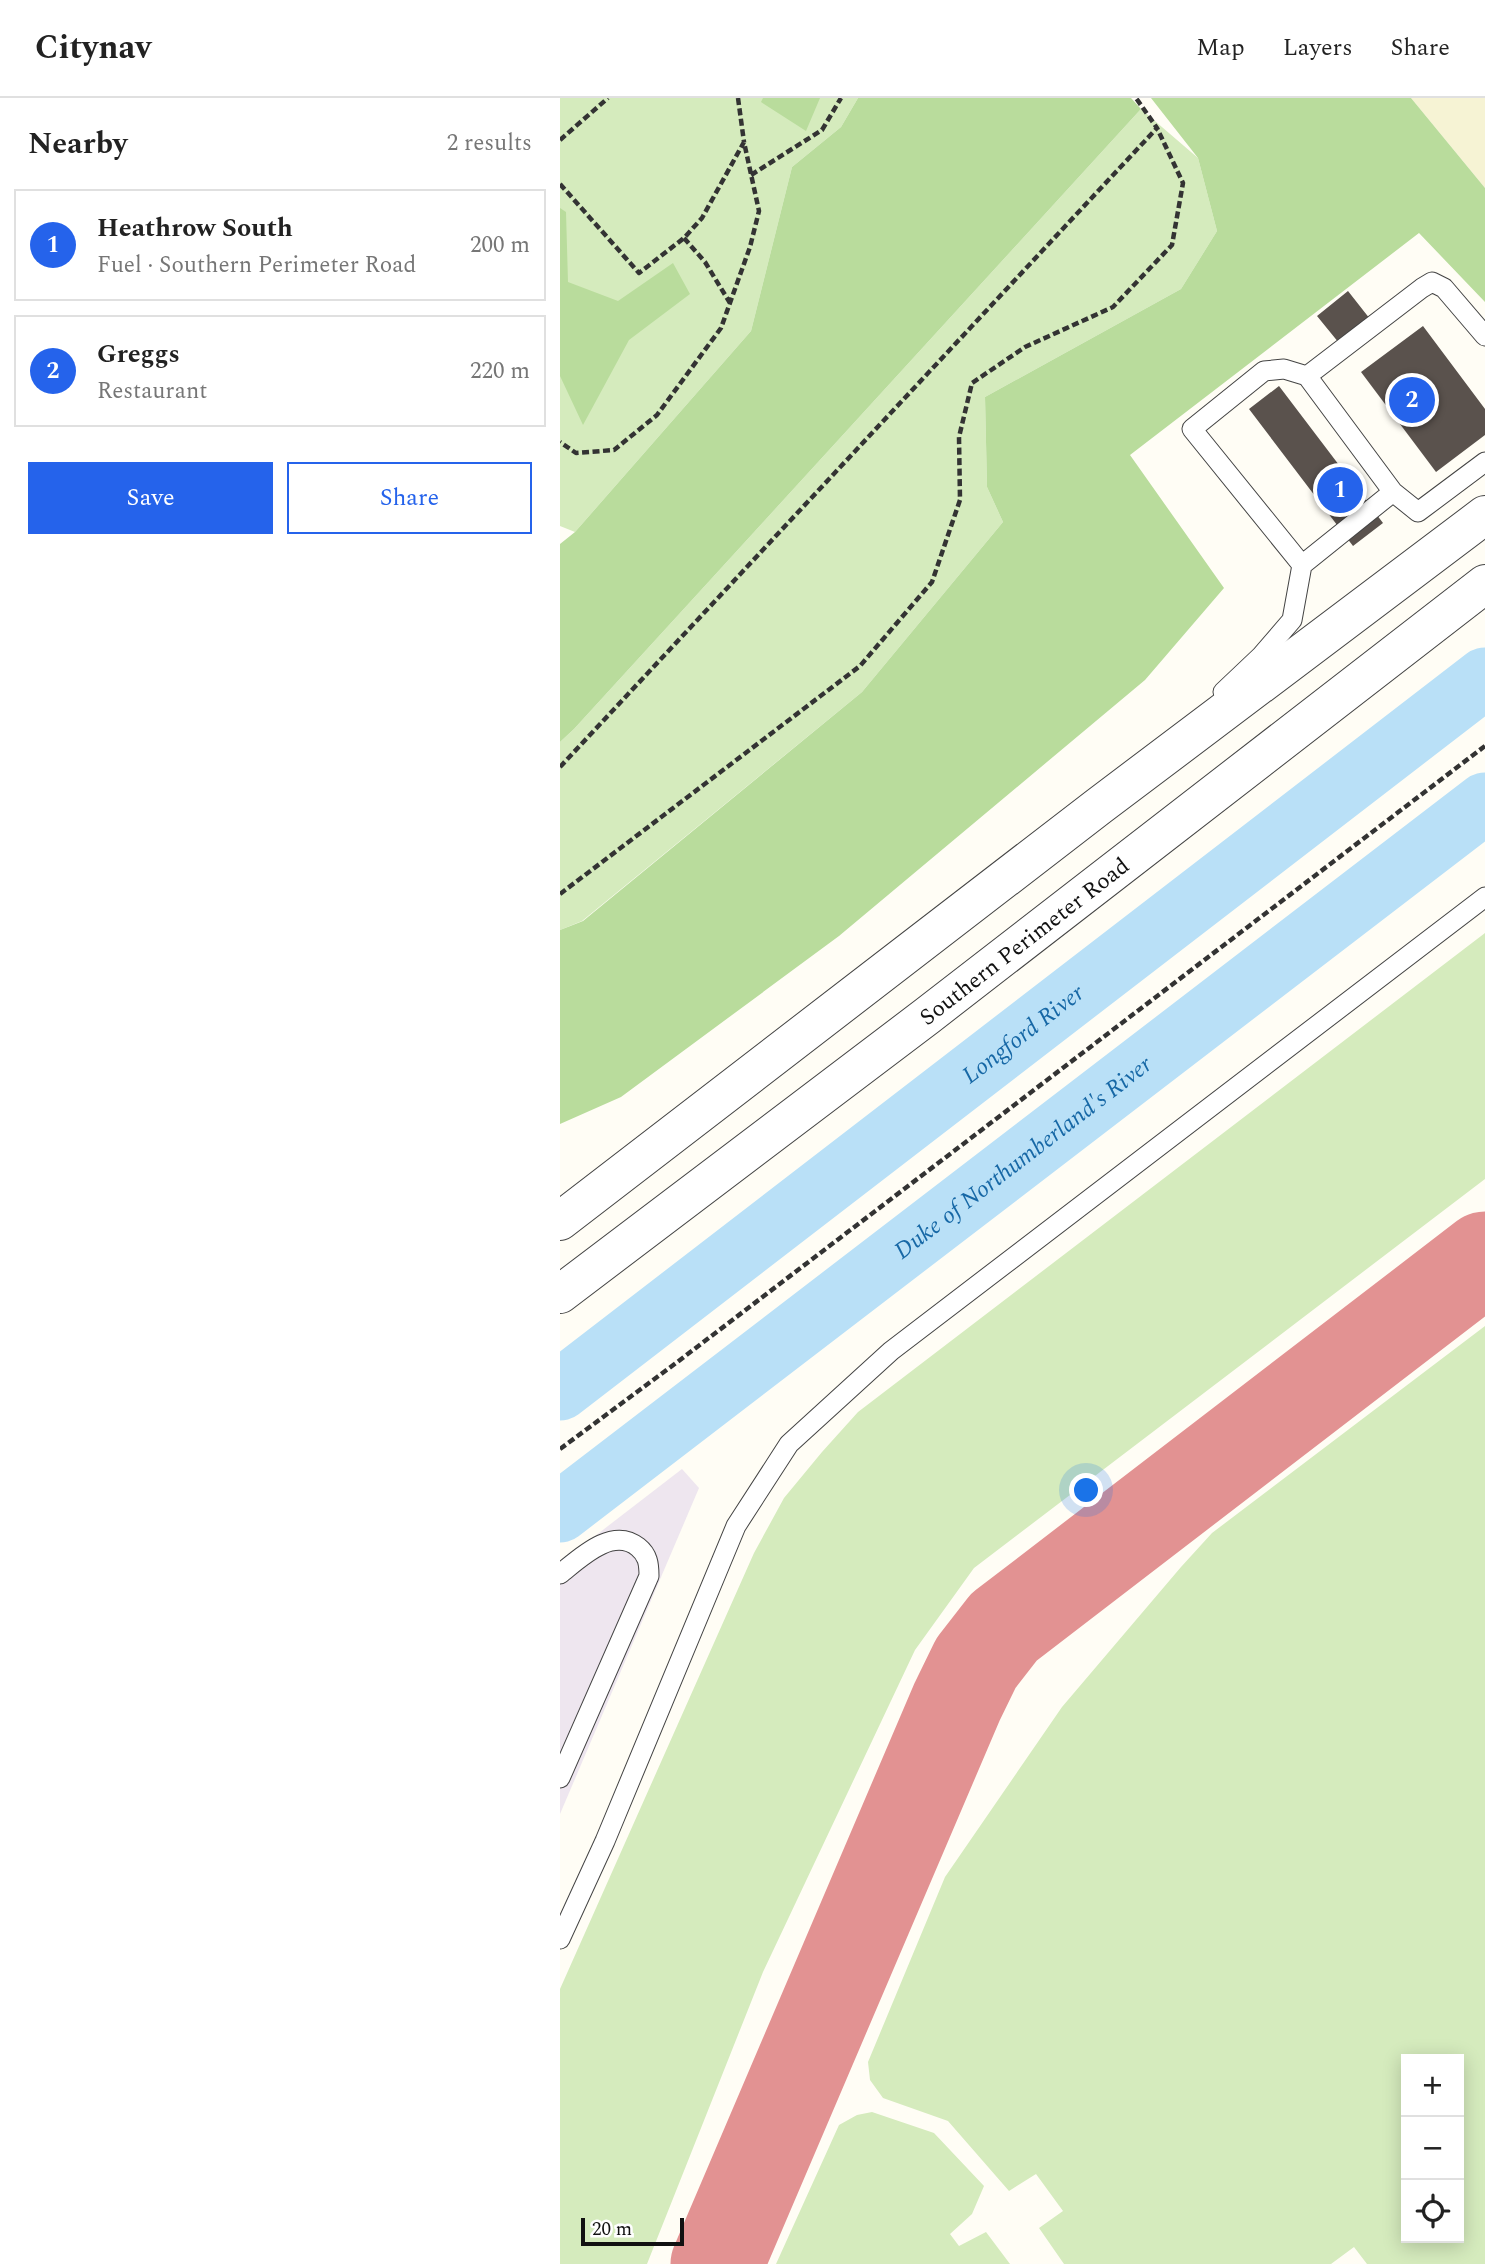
<!DOCTYPE html>
<html lang="en">
<head>
<meta charset="utf-8">
<style>
	:root { --surface:#fff; --page:#f2f2f2; --text:#222; --muted:#767676; --line:#e0e0e0; --accent:#2563eb }
	body { margin:0; font-family:Spectral,serif; background:var(--page); color:var(--text) }
	.controls { position:absolute; right:21px; bottom:21px; display:grid; overflow:hidden; border-radius:0px; box-shadow:0 4px 18px #0003 }
	.controls button { width:63px; height:63px; display:grid; place-items:center; padding:0; border:0; border-bottom:2px solid var(--line); background:var(--surface); color:var(--text); font:35px sans-serif }
	.scale { position:absolute; left:21px; bottom:18px; width:103px; box-sizing:border-box; padding-left:7px; border:4px solid #111; border-top:0; font-size:19px; line-height:24px; white-space:nowrap; color:#111; -webkit-text-stroke:5px #fff; paint-order:stroke }
	.you { position:absolute; left:527px; top:1393px; width:24px; height:24px; margin:-18px; border:5px solid #fff; border-radius:50%; background:#1a73e8; box-shadow:0 0 0 10px #1a73e833 }
	.badge { display:grid; place-items:center; width:46px; height:46px; border-radius:50%; background:var(--accent); color:#fff; font-size:23px; font-weight:700 }
	.pin { position:absolute; translate:-50% -50%; border:4px solid #fff; box-shadow:0 2px 7px #0006 }
	.list { margin:0; padding:0; list-style:none }
	h2 { display:flex; justify-content:space-between; align-items:center; height:91px; margin:0; padding:0 28px; font-size:30px }
	h2 small { font-size:23px; font-weight:400; color:var(--muted) }
	.list li { display:grid; grid-template-columns:46px 1fr auto; gap:21px; align-items:center; box-sizing:border-box; height:112px; margin:0 14px 14px; padding:0 14px; border:2px solid var(--line); border-radius:0px }
	.list b { display:block; font-size:26px; white-space:nowrap }
	.list p { margin:0; font-size:23px; white-space:nowrap; color:var(--muted) }
	.list em { font-size:23px; font-style:normal; color:var(--muted) }
	.actions { display:flex; gap:14px; padding:21px 28px }
	.actions a { flex:1; padding:16px 0; border:2px solid var(--accent); border-radius:0px; text-align:center; font-size:24px; color:var(--accent) }
	.actions .main { background:var(--accent); color:#fff }
	.icon { flex:none; width:38px; height:38px; fill:none; stroke:currentColor; stroke-width:2; stroke-linecap:round; stroke-linejoin:round }
	.map { position:relative; flex:none; width:925px; height:2166px; overflow:hidden }
	header { display:flex; align-items:center; gap:42px; box-sizing:border-box; height:98px; padding:0 35px; background:var(--surface); border-bottom:2px solid var(--line) }
	header strong { font-size:33px }
	nav { display:flex; gap:38px; margin-inline-start:auto; font-size:24px }
	main { display:flex }
	aside { flex:1; background:var(--surface) }
	.map>svg:first-child { display:block }
</style>
</head>
<body>
<header>
<strong>Citynav</strong>
<nav><a>Map</a><a>Layers</a><a>Share</a></nav>
</header>
<main>
<aside>
<h2>Nearby<small>2 results</small></h2>
<ul class="list">
<li><span class="badge">1</span><div><b>Heathrow South</b><p>Fuel · Southern Perimeter Road</p></div><em>200 m</em></li>
<li><span class="badge">2</span><div><b>Greggs</b><p>Restaurant</p></div><em>220 m</em></li>
</ul>
<div class="actions"><a class="main">Save</a><a>Share</a></div>
</aside>
<div class="map">
<svg width="925" height="2166" viewBox="0 0 925 2166">
	<rect width="100%" height="100%" fill="#fffdf5"/>
	<!-- industrial -->
	<path fill="#eee6ef" d="M 122,1371 L 139,1390 L 0,1716 L 0,1465 Z"/>
	<!-- farmland -->
	<path fill="#f6f3d4" d="M 851,0 L 925,0 L 925,90 Z"/>
	<!-- green -->
	<path fill="#d5ebbd" fill-rule="evenodd" d="M 0,0 L 298,0 L 281,29 L 232,69 L 191,233 L 15,434 L 0,428 Z
		M 581,11 L 638,60 L 657,133 L 621,191 L 425,299 L 427,389 L 443,424 L 302,594 L 22,823 L 0,832 L 0,644 L 14,631 Z
		M 925,835 L 925,1081 L 414,1470 L 355,1552 L 203,1874 L 87,2166 L 0,2166 L 0,1891 L 194,1455 L 224,1400 L 262,1354 L 298,1314 Z
		M 925,1228 L 925,2166 L 807,2166 L 794,2149 L 771,2166 L 504,2166 L 479,2130 L 503,2113 L 476,2076 L 449,2093 L 388,2023 L 323,2000 L 310,1982 L 308,1964 L 385,1779 L 502,1609 L 621,1469 L 652,1435 ZM 846,1961 L 899,1961 L 899,2140 L 846,2140 Z
		M 312,2014 L 374,2035 L 424,2088 L 412,2116 L 390,2136 L 399,2148 L 426,2134 L 450,2166 L 216,2166 L 279,2027 L 297,2017 Z"/>
	<!-- forest -->
	<path fill="#b9dc9c" d="M 203,0 L 260,0 L 246,33 L 201,4 Z
		M 298,0 L 571,0 L 581,11 L 14,631 L 0,644 L 0,446 L 15,434 L 191,233 L 232,69 L 281,29 Z
		M 591,0 L 851,0 L 925,90 L 925,204 L 859,135 L 570,357 L 664,490 L 585,582 L 279,838 L 61,999 L 0,1026 L 0,832 L 23,823 L 302,594 L 443,424 L 427,389 L 425,299 L 621,191 L 657,133 L 638,60 Z
		M 0,110 L 6,114 L 8,184 L 58,203 L 113,165 L 130,196 L 69,242 L 23,327 L 0,278 Z"/>
	<g fill="none" stroke-linecap="round" stroke-linejoin="round">
		<!-- river -->
		<g stroke="#b9e0f7" stroke-width="61">
			<path id="s1" d="M 0,1292 L 925,580"/>
			<path id="s2" d="M 0,1414 L 925,705"/>
		</g>
		<!-- taxiway -->
		<path stroke="#e29292" stroke-width="93" d="M 157,2166 L 397,1604 L 416,1565 L 444,1529 L 925,1160"/>
	</g>
	<!-- building -->
	<path fill="#5a524d" d="M 788,193 L 810,221 L 779,245 L 757,218 Z
		M 863,228 L 925,311 L 925,337 L 876,374 L 801,274 Z
		M 719,288 L 823,425 L 793,448 L 689,311 Z"/>
	<g fill="none" stroke-linecap="round" stroke-linejoin="round">
		<!-- service casing -->
		<g stroke="#444" stroke-width="21">
			<path id="service" d="M 833,394 L 747,278 L 862,190 L 872,184 L 884,190 L 925,238
				M 742,467 L 632,331 L 704,273 L 724,271 L 747,278
				M 663,594 L 701,558 L 732,522 L 742,467 L 833,394 L 858,414 L 925,364
				M 0,1476 C 19,1461 52,1428 78,1449 C 88,1457 89,1466 89,1478 L 0,1680
				M 0,1841 L 45,1743 L 176,1428 L 229,1346 L 331,1253 L 925,799"/>
		</g>
		<!-- tertiary casing -->
		<g stroke="#444" stroke-width="40">
			<g id="tertiary">
				<path d="M 0,1123 L 539,708 L 925,417"/>
				<path id="s3" d="M 0,1196 L 367,918 L 925,486"/>
			</g>
		</g>
		<!-- path -->
		<path stroke="#333" stroke-width="4.5" stroke-dasharray="7 3.5" stroke-linecap="butt" d="M 178,0 L 184,44
			M 0,42 L 48,0
			M 191,77 L 262,32 L 281,0
			M 0,86 L 79,175 L 124,140 L 142,120 L 184,44 L 199,113 L 190,149 L 161,230 L 97,317 L 54,352 L 16,355 L 0,344
			M 124,140 L 145,164 L 170,205
			M 0,669 L 597,30 L 576,0
			M 0,796 L 300,568 L 372,484 L 400,402 L 399,339 L 412,285 L 465,249 L 553,209 L 612,147 L 623,85 L 597,30
			M 0,1351 L 116,1265 L 925,648"/>
		<!-- service -->
		<use href="#service" stroke="#fff" stroke-width="19"/>
		<!-- tertiary -->
		<use href="#tertiary" stroke="#fff" stroke-width="38"/>
	</g>
	<g text-anchor="middle" stroke-width="7" stroke-linejoin="round" paint-order="stroke">
		<!-- street labels -->
		<g font-size="23" fill="#111" stroke="#fff">
			<text dy="8" stroke="none"><textPath href="#s3" startOffset="583">Southern Perimeter Road</textPath></text>
		</g>
		<!-- water labels -->
		<g font-size="24" font-style="italic" fill="#1768a6" stroke="#fff">
			<text dy="8" stroke="none"><textPath href="#s1" startOffset="584">Longford River</textPath></text>
			<text dy="8" stroke="none"><textPath href="#s2" startOffset="583">Duke of Northumberland's River</textPath></text>
		</g>
	</g>
</svg>
<div class="controls">
<button>+</button>
<button>−</button>
<button><svg class="icon" aria-label="locate" viewBox="0 0 24 24"><circle cx="12" cy="12" r="6"/><path d="M12 2v4M12 18v4M2 12h4M18 12h4"/></svg></button>
</div>
<div class="scale">20 m</div>
<div class="you"></div>
<div class="pin badge" style="left:780px;top:392px">1</div>
<div class="pin badge" style="left:852px;top:302px">2</div>
</div>
</main>
</body>
</html>
